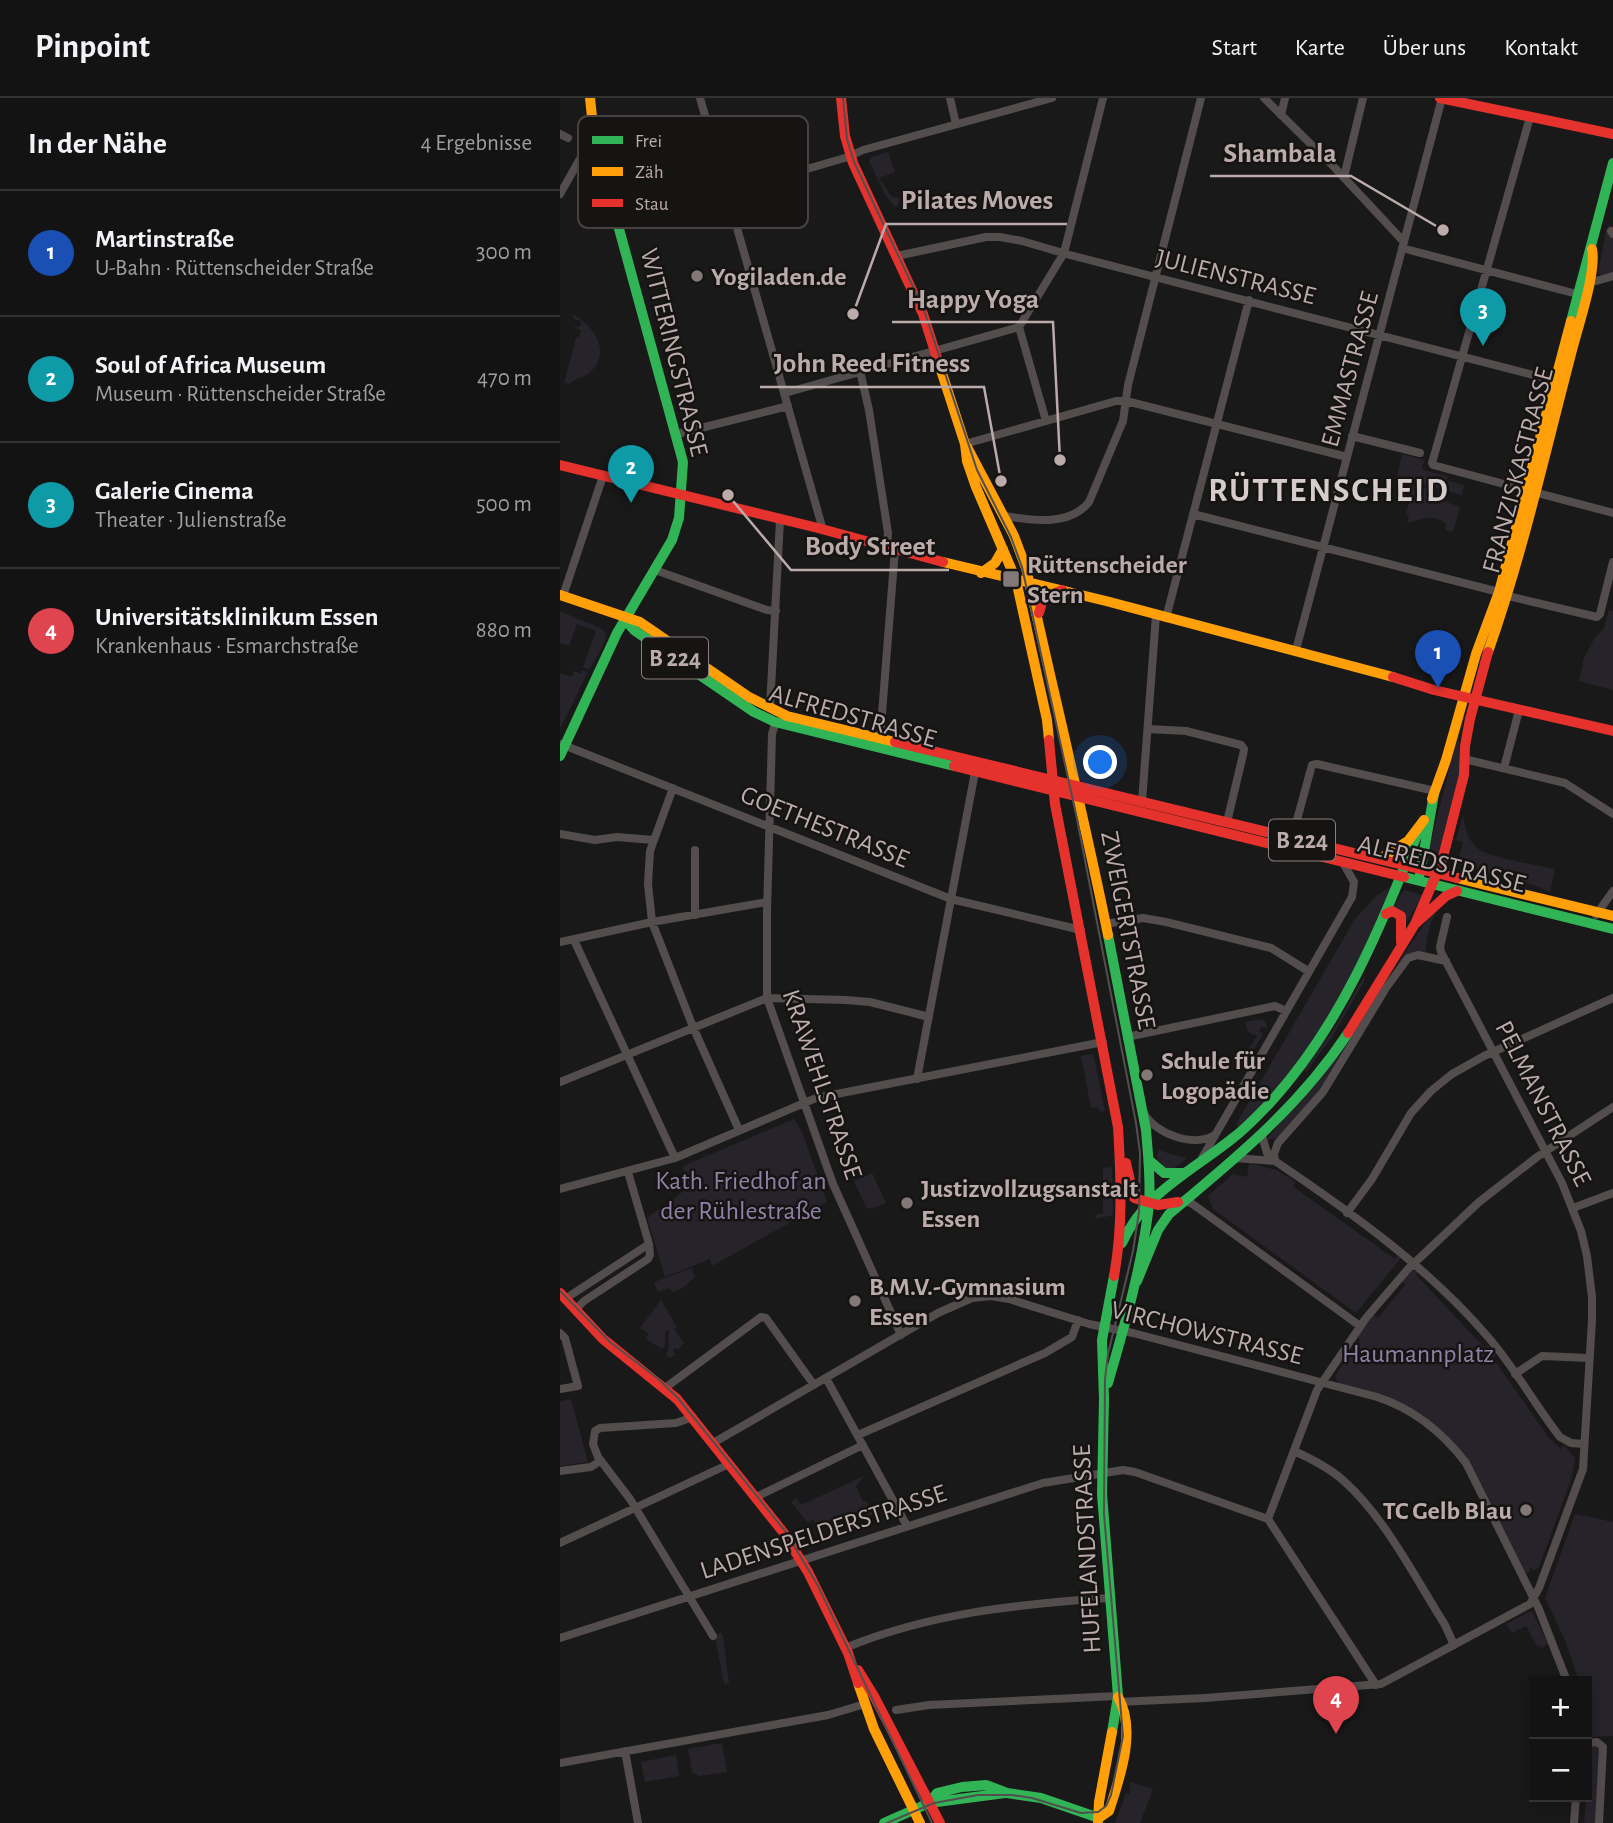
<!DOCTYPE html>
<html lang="de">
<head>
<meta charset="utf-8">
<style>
	:root { --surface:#141313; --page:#1d1c1c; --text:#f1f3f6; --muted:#9d9ea0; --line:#333233; --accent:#b45309 }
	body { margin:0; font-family:"Alegreya Sans",sans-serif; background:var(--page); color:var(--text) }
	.controls { position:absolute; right:21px; bottom:21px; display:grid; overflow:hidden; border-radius:0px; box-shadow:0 4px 18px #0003 }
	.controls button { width:63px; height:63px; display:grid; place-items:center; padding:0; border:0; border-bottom:2px solid var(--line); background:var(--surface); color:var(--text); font:35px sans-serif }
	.you { position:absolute; left:541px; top:665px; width:24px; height:24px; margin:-18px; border:5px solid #fff; border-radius:50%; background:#1a73e8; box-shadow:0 0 0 10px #1a73e833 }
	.badge { display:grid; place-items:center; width:46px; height:46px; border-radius:50%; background:var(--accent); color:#fff; font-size:23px; font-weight:700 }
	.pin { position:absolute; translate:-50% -58px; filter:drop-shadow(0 2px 4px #0008) }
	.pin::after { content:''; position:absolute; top:37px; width:24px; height:21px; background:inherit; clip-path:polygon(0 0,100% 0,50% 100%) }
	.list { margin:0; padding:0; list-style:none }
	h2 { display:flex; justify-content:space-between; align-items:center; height:91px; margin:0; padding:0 28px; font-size:30px }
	h2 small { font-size:23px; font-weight:400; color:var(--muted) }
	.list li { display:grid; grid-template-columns:46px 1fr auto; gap:21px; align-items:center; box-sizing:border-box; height:126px; padding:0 28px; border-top:2px solid var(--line) }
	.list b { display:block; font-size:26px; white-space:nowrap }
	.list p { margin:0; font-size:23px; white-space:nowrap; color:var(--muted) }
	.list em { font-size:23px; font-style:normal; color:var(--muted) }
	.map { position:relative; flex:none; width:1053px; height:1725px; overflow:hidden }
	header { display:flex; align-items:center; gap:42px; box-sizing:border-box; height:98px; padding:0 35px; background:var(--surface); border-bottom:2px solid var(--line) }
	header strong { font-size:33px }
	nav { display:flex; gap:38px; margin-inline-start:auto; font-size:24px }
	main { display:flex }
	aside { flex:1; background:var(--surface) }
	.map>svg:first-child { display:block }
</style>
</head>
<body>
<header>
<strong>Pinpoint</strong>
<nav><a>Start</a><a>Karte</a><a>Über uns</a><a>Kontakt</a></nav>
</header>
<main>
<aside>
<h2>In der Nähe<small>4 Ergebnisse</small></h2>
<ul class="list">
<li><span class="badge" style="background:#1a4fb4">1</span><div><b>Martinstraße</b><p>U-Bahn · Rüttenscheider Straße</p></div><em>300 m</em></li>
<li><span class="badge" style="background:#0f9aa8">2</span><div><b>Soul of Africa Museum</b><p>Museum · Rüttenscheider Straße</p></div><em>470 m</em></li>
<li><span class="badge" style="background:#0f9aa8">3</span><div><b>Galerie Cinema</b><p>Theater · Julienstraße</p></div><em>500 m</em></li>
<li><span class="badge" style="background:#e0444e">4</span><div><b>Universitätsklinikum Essen</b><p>Krankenhaus · Esmarchstraße</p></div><em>880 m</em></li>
</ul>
</aside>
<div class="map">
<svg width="1053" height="1725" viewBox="0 0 1053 1725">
	<rect width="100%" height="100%" fill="#1a1919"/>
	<!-- green -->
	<path fill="#27232b" d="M 328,54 L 335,74 L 319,80 L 331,98 L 340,101 L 338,107 L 335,109 L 326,98 L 309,63 L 311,59 Z
		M 1049,127 L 1052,129 L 1047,134 L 1053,141 L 1053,175 L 1042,178 L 1038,175 L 1046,133 Z
		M 12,216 C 34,227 53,255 29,275 C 22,281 15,279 10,286 L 4,285 L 16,240 L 19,240 L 21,232 L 15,230 L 15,228 L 20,229 L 21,223 L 14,221 Z
		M 842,356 L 865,362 L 862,369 L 864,372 L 887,378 L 887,382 L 904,387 L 902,397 L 837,380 Z
		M 854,387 L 875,392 L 873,399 L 900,409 L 893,434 L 885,432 L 886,426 C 874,415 861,421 847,425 L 849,419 L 846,416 Z
		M 1049,512 L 1053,513 L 1053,592 L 1019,583 L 1024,560 L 1034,541 L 1044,530 Z
		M 0,513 L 40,530 L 46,535 C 46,548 35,560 29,572 L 23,569 L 36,533 L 17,526 L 9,548 L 0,545 Z
		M 22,572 L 28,574 L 0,631 L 0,575 L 12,579 L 14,573 L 21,576 Z
		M 903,616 L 905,616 L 899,641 L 901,676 L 878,760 L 867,759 Z
		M 903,718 C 905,731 908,744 920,752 C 930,759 980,768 995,771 L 990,794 L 971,786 L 907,770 L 898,765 L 903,744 L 896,742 Z
		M 832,788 C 820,817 810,846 796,874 C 768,932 726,986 678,1029 L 676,1026 L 795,821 L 816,798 Z
		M 844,792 L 863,797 L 846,825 L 833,810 Z
		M 877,814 C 867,826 868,841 865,856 L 852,855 L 755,999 L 718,1040 L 706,1042 L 794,934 L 848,850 L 870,818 Z
		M 803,880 L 805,882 L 772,939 L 746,974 L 744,972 L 775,929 Z
		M 702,921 L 706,924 L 707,930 L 701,929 L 699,933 L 703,936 L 690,958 L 686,955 L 697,938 L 688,934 L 685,924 Z
		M 531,956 L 534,959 L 545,1013 L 540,1014 L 537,1009 L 531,1010 L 521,958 Z
		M 234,1021 L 242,1034 L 267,1104 L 152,1168 L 150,1161 L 105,1179 L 87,1120 L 129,1089 L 123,1068 Z
		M 598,1052 L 625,1060 L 626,1061 L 614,1070 L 607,1071 L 597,1061 Z
		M 689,1065 L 716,1072 L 736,1084 L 733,1088 L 735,1090 L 835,1161 L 838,1157 L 841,1160 L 796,1215 L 653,1111 L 648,1098 L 673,1076 L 687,1079 Z
		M 552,1069 L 553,1117 L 536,1121 L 535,1117 L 543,1115 L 543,1070 Z
		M 312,1075 L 326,1105 L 312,1111 L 306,1109 L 294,1083 Z
		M 132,1170 L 135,1179 L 121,1191 L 112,1194 L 110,1190 L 98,1194 L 94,1184 Z
		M 852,1173 L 859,1173 L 856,1176 L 858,1179 L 924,1249 L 928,1247 L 936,1257 L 933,1260 L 989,1340 L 1001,1351 L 1004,1347 L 1015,1360 L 1011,1382 L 979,1469 L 974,1472 L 970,1470 L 970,1474 L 965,1476 L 918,1382 L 865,1321 L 779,1286 L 775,1278 L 800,1242 L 796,1238 L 813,1216 L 818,1220 L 845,1187 L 841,1183 Z
		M 101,1202 L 117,1229 L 114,1231 L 124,1245 L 118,1252 L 116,1250 L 113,1252 L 115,1257 L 110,1260 L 106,1257 L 108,1253 L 109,1231 L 105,1234 L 105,1247 L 102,1251 L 86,1241 L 89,1236 L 80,1230 Z
		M 11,1301 L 28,1364 L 0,1368 L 0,1303 Z
		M 304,1378 L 296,1388 L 303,1404 L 306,1403 L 314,1416 L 306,1418 L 303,1412 L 255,1427 L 253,1421 L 248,1425 L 231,1404 L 236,1400 L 241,1407 Z
		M 1015,1416 L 1053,1424 L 1053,1638 L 1029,1639 L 1027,1583 L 1019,1583 L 1004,1540 L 985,1500 Z
		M 969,1514 L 973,1515 L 988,1546 L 981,1550 L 979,1547 L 977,1548 L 966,1528 L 952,1535 L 946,1526 Z
		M 160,1534 L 163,1538 L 169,1585 L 164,1586 L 155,1539 Z
		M 162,1645 L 167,1674 L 139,1678 L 132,1674 L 128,1651 Z
		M 1028,1648 L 1036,1648 L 1040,1653 L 1036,1725 L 1024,1725 L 1027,1691 Z
		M 116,1657 L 119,1678 L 85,1684 L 81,1664 Z
		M 571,1684 L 593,1691 L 580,1725 L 555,1725 L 566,1695 L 569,1696 L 571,1690 L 569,1688 Z"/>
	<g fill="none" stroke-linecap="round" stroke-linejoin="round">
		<!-- street -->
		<path stroke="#534e4d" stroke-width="8" d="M 140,0 L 263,432
			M 390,0 L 396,26
			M 704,0 L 775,70 L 844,144
			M 721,17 L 725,0
			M 970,19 L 872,365 L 873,367 L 1053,415
			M 0,36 L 8,40
			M 16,68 L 47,85
			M 784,79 L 803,0
			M 0,96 L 21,59 L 37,50
			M 58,126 L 288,59 L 303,52 L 492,0
			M 1051,133 L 1053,136
			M 842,150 L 1017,196 L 1029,185 L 1053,178
			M 337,158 L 426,139 L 440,139 L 462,143 L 510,157 L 1000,284
			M 459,229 L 504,155 L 543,0
			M 459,229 L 486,323
			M 300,273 L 309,312 L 328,435 L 327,449
			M 225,295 L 459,229
			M 117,336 L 228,308
			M 792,338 L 860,355
			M 405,346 L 556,303 L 566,303 L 787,359
			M 633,416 L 939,494
			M 444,418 C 471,422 509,429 529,404 L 563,323 L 568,287 L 641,0
			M 95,472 L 207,512 L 216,513
			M 3,498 L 43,378
			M 948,498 L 1037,519 L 1040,516 L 1053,464
			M 606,520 L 689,202
			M 736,552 L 882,0
			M 210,609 L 220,422
			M 216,623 L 212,636 L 207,814 L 207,900 L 273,1086 L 341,1237
			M 588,631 L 626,633 L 681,647 L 684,651 L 683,657 L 667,724
			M 320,641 L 335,451
			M 1,646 L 391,801 L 521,832
			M 904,661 L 1005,685 L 1053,716
			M 944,670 L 959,612
			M 113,690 L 90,753 L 88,786 L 92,824 L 133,929 L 179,1032
			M 582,704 L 596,517
			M 0,736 L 35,742 L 57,739 L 93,742
			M 732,740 L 752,667 L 757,666 L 875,693
			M 135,752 L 135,817
			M 1036,817 L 1053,793
			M 545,826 L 583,820 L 606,824 L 711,850 L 748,873
			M 14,842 L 115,1060
			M 0,844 L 92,824 L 207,804
			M 567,939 L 715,908 L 726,913
			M 357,981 L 415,674
			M 0,984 L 207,900 L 286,902 L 310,904 L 369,919
			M 584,1015 C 595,1036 634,1050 655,1037
			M 702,1038 L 707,1055 L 715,1063 C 792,1115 868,1169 928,1239 C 955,1270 975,1307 1000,1339 L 1011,1345 L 1024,1346
			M 642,1060 L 792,799 L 794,784 L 782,763
			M 675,1060 L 715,1063
			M 715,1063 L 714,1056 L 718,1045 L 763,994 L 826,890 L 848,860 L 858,857 L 886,863
			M 68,1074 L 89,1146
			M 0,1091 L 115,1060 L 256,1000 L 543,944
			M 623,1103 L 631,1105 L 645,1115 L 800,1228
			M 1013,1110 L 1053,1095
			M 787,1115 L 812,1081 L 851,1015 L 871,993 L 892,976 L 924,958 L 1053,900
			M 5,1201 L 89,1146 L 90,1157 L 88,1161 L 24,1203 L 15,1212
			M 0,1235 L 5,1240 L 18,1288 L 0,1291
			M 955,1276 L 982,1258 L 1029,1260
			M 266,1280 L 347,1428
			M 105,1290 L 201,1219 L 206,1220 L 254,1287
			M 133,1319 L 116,1325 L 40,1330 L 35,1333 L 33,1346 L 38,1359 L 70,1401 L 153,1538
			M 298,1337 L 485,1255 L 512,1239 L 518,1222
			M 153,1345 L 378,1215 L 412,1200 L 431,1198 L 449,1201 L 529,1226 L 573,1235 L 817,1299 C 854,1311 883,1335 906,1365 L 978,1509 L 1007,1583
			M 734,1353 C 752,1361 770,1370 785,1384 C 825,1420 856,1481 885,1527 L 894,1547
			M 0,1373 L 31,1369 L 40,1363
			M 196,1399 L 303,1347
			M 708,1421 L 757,1292 L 806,1220 L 848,1171 L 919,1104 L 977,1059 L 1053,1009
			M 708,1421 L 816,1587
			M 0,1445 L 169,1366
			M 0,1540 L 483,1385 L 563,1372 L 575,1374 L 708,1421
			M 285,1550 C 370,1515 459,1506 549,1500
			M 558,1604 L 645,1600 L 821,1586 L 970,1506 L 979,1490 L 1023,1371 L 1032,1222 L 1032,1199 L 1027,1158 L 1021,1133 L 1002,1085 L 881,854 L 880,849 L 887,819
			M 336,1612 L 369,1607 L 558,1598
			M 1027,1645 L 1037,1644 L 1043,1649 L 1039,1725
			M 65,1653 L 78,1725
			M 0,1665 L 268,1617 L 305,1606
			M 1014,1725 L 1016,1699"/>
		<!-- fast -->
		<path stroke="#30b455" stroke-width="10" d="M 1011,223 L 1053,65
			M 65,522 L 74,532 L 194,614 L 215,624 L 394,668
			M 0,658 L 57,535 L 112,442 L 119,420 L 123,364 L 50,98
			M 860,776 L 874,696
			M 844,779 L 1053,831
			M 548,837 L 586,1032 C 588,1057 591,1082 589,1107 C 582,1168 565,1226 548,1285
			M 590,1063 L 604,1075 L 624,1075
			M 562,1145 C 584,1095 632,1073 673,1040 C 686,1030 697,1018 708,1007 C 781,928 820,831 859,732
			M 577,1183 L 598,1132 L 609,1116 C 676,1060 739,1009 788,935
			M 552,1634 L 558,1598 L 542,1396 L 544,1301 L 542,1242 L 554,1178
			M 369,1705 L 377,1695 L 402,1689 L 426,1687 L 447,1695 L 481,1700 L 539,1720
			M 324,1725 L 369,1705 L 445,1695"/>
		<!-- slow -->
		<path stroke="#ff9f0a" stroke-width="10" d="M 30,0 L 34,38 L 50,98
			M 378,263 L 405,346 L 407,363 L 416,389 L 456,482 L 487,622 L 489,642
			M 407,349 L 454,438 L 466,470 C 493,593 523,714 548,837
			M 383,464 L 546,503 L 833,579
			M 421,475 L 435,465 L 443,451
			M 0,497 L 80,524 L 189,599 L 227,618 L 335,644
			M 928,554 C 962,458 984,359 1010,260 C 1016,234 1037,175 1032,151
			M 872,701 L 886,662 L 916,556 L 939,494 L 1011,223
			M 820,761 L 848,743 L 864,722
			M 897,780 L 1053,818
			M 298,1585 L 314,1631 L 360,1725
			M 539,1720 L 549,1713 C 560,1679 577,1632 558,1599
			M 538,1725 L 539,1704 L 552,1634"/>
		<!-- jam -->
		<path stroke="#e5322d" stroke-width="10" d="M 281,0 L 285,38 L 293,65 L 363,216 L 378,263
			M 880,0 L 1053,36
			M 0,367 L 258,430 L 383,464
			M 479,515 L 483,501 L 502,492
			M 833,579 L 874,592 L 1053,633
			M 489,642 L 495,706 L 558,1029 C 561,1079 563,1129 554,1178
			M 335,644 L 897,780
			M 394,668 L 844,779
			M 826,816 L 832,813 L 841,818 L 841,844
			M 855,826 L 886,798 L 897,793
			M 788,935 L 855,826 L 882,763 L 904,677 L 905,648 L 910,621 L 928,554
			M 566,1065 L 574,1100 L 598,1107 L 618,1104
			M 0,1195 L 43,1241 L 117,1301 L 223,1434 L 248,1474 L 288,1555 L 298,1585
			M 298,1572 L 314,1598 L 380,1725"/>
		<!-- tram -->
		<path stroke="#524e4e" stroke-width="2" d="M 283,0 L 287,41 L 294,64 L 364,212 L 417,372 L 451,439 L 462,469 L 517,721 L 576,1025 L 580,1055 L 579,1114 L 573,1153 L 548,1256 L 545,1281 L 544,1416 L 563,1638 L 551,1697 L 546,1708 L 538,1714 L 521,1715 L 472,1700 L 452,1697 L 418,1697 L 374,1705 L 327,1725
			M 0,1193 L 50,1244 L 97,1280 L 118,1300 L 225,1433 L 257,1486 L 372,1725"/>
	</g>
	<!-- markers -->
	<g fill="#837878" stroke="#161413" stroke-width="2.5">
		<circle cx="137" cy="178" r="7"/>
		<rect x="442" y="472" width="18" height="18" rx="3.5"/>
		<circle cx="587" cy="977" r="7"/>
		<circle cx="347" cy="1105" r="7"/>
		<circle cx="295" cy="1203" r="7"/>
		<circle cx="966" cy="1412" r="7"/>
	</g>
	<g text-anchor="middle" stroke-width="5" stroke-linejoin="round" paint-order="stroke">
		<!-- shield labels -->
		<g fill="#161413" stroke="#8a7e7d" stroke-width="2">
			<rect x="82" y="539.5" width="66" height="41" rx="5"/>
			<rect x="709" y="721.5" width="66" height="41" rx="5"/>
		</g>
		<g font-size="24" font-weight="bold" fill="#bbabab">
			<text x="115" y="568">B 224</text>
			<text x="742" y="750">B 224</text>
		</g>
		<!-- poi labels -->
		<g font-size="26" font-weight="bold" fill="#bbabab" stroke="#161413" text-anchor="start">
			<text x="151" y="187">Yogiladen.de</text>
			<text x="467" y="475">Rüttenscheider<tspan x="467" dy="30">Stern</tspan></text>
			<text x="601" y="971">Schule für<tspan x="601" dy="30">Logopädie</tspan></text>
			<text x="361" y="1099">Justizvollzugsanstalt<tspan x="361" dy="30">Essen</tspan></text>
			<text x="309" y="1197">B.M.V.-Gymnasium<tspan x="309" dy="30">Essen</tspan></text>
			<text x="952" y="1421" text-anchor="end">TC Gelb Blau</text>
		</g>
		<!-- street labels -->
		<g font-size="26" fill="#bbabab" stroke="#161413">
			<text transform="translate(676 178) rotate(14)" y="9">JULIENSTRASSE</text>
			<text transform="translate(115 254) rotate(76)" y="9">WITTERINGSTRASSE</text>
			<text transform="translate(789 271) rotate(-75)" y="9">EMMASTRASSE</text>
			<text transform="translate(957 372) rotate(-75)" y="9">FRANZISKASTRASSE</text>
			<text transform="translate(293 617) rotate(16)" y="9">ALFREDSTRASSE</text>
			<text transform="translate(265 728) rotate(22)" y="9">GOETHESTRASSE</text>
			<text transform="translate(882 765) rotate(14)" y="9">ALFREDSTRASSE</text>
			<text transform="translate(569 832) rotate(79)" y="9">ZWEIGERTSTRASSE</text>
			<text transform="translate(263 986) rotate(71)" y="9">KRAWEHLSTRASSE</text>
			<text transform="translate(984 1005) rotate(63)" y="9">PELMANSTRASSE</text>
			<text transform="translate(647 1234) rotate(14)" y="9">VIRCHOWSTRASSE</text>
			<text transform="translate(263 1433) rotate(-18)" y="9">LADENSPELDERSTRASSE</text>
			<text transform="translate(526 1451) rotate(-93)" y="9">HUFELANDSTRASSE</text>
		</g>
		<!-- park labels -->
		<g font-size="26" fill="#8f81a6" stroke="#161413">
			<text x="181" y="1091">Kath. Friedhof an<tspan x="181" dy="30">der Rühlestraße</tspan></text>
			<text x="858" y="1264">Haumannplatz</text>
		</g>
		<!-- district labels -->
		<g font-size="33" font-weight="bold" letter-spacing="2" fill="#d6cccc" stroke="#161413">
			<text x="769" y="403">RÜTTENSCHEID</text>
		</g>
	</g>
	<!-- legend -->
	<rect x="18" y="18" width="230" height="112" rx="10" fill="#161413" stroke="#484141" stroke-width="2"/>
	<rect x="32" y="38" width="31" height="8" fill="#30b455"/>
	<rect x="32" y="69" width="31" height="9" fill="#ff9f0a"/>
	<rect x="32" y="101" width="31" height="8" fill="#e5322d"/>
	<g font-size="19" fill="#bbabab">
		<text x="75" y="49">Frei</text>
		<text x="75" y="80">Zäh</text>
		<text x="75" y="112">Stau</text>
	</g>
	<!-- callouts -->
	<path fill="none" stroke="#bbabab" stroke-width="2.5" d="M883 132L791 78H650M293 216L326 126H507M500 362L493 224H332M441 383L424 289H200M168 397L231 472H389"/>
	<g fill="#bbabab" stroke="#161413" stroke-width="2.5">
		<circle cx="883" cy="132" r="7"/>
		<circle cx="293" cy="216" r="7"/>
		<circle cx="500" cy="362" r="7"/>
		<circle cx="441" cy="383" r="7"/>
		<circle cx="168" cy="397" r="7"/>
	</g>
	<g font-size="28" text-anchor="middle" font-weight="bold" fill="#bbabab" stroke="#161413" stroke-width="5" stroke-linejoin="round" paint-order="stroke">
		<text x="720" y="64">Shambala</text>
		<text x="417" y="111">Pilates Moves</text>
		<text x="413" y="210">Happy Yoga</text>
		<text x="312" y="274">John Reed Fitness</text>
		<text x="310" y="457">Body Street</text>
	</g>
</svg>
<div class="controls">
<button>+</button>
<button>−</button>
</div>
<div class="you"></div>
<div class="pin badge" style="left:878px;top:590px;background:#1a4fb4">1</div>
<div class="pin badge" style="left:71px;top:405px;background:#0f9aa8">2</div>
<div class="pin badge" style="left:923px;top:248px;background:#0f9aa8">3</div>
<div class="pin badge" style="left:776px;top:1636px;background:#e0444e">4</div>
</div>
</main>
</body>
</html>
